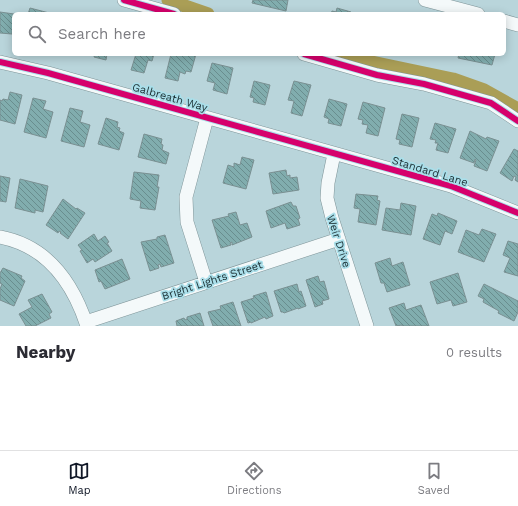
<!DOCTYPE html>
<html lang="en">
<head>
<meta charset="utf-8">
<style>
	:root { --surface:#fff; --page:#f7f7f7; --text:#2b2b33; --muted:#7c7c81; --line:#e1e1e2; --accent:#111827 }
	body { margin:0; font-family:"Work Sans",sans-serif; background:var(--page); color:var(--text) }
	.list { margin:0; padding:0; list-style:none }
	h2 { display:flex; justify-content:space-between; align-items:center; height:52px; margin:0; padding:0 16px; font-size:17px }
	h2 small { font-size:13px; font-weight:400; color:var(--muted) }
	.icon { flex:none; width:22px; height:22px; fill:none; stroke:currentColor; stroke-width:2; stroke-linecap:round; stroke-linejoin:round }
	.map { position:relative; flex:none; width:518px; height:326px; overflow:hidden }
	.search { position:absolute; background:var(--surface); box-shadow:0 2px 10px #0003; left:12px; right:12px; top:12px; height:44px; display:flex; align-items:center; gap:10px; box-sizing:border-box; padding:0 14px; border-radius:6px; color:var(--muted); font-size:15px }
	.sheet { height:124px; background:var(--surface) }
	nav { display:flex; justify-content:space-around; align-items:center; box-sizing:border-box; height:56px; border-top:1px solid var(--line); background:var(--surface); font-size:11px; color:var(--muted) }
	nav a { display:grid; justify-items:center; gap:2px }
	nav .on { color:var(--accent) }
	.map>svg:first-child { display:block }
</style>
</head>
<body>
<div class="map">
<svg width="518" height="326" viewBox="0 0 518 326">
	<defs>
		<pattern id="building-back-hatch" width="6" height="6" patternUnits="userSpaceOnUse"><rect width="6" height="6" fill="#81adae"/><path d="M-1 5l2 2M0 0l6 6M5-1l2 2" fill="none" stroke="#698d8e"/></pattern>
	</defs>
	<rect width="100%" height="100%" fill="#b9d5db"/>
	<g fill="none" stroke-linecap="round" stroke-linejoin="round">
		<!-- canal -->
		<path stroke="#aa9e56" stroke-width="13" d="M 168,0 L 208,14
			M 339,54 L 353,58 L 453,79 L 484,90 L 518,109"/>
	</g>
	<!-- building -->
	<path fill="url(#building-back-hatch)" stroke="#7a9092" d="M 253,0 L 288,0 L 286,11 L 252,3 Z
		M 30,8 L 53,14 L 28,14 Z
		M 337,8 L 351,12 L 350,14 L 331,14 L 332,11 L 336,12 Z
		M 0,12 L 14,14 L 12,34 L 0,33 Z
		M 95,54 L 107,54 L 106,60 L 94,57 Z
		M 136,54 L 154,54 L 152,61 L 148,60 L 144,73 L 131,70 Z
		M 171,54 L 196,54 L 191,72 L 186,71 L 185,74 L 180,72 L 178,81 L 165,78 Z
		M 459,54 L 495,54 L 492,65 L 458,58 Z
		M 212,63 L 233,68 L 227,94 L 213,90 L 215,83 L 207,81 Z
		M 254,81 L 270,85 L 265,105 L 253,102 L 254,98 L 250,97 Z
		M 294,81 L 311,85 L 302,116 L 291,113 L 294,101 L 288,100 Z
		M 10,92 L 22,95 L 15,124 L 0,120 L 0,100 L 2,101 L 3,99 L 8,100 Z
		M 33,98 L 46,101 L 43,109 L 53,112 L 46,138 L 24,132 Z
		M 329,99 L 347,104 L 341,126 L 328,123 L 329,119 L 324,117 Z
		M 363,102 L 385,108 L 378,136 L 366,133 L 368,125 L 362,124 L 363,120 L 358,119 Z
		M 70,108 L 83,111 L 80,122 L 90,125 L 84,147 L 61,141 Z
		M 402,114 L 419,118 L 412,147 L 399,144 L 400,140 L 396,139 Z
		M 106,118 L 118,122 L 117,127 L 120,128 L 119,131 L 124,133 L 119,150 L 98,144 Z
		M 435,123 L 456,129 L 448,153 L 436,150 L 438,143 L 435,143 L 436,140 L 430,139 Z
		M 470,131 L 486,139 L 487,137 L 499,141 L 487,171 L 474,166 L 476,160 L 475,159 L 474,163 L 460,158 Z
		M 144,134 L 162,139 L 161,144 L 163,145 L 162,150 L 169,153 L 166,164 L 138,157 Z
		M 514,149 L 518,151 L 518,182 L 515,180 L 516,177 L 514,176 L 512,181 L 500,173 Z
		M 242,157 L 254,160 L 246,189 L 223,183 L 228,165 L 234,167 L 234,163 L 240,165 Z
		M 286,170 L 287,176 L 290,175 L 290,178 L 297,177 L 299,190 L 273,194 L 269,173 Z
		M 134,172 L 159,175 L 157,187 L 159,187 L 155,210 L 140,208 L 141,201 L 130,199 Z
		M 0,176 L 10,178 L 6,202 L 0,201 Z
		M 20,179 L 48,186 L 43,212 L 35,210 L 35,213 L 15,208 Z
		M 356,194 L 378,196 L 377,200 L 380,201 L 376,225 L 358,222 L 360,209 L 354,208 Z
		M 63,199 L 76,209 L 77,208 L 85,213 L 68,239 L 60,233 L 61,232 L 59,231 L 58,233 L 46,225 Z
		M 291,202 L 293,206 L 296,206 L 300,218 L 298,219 L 300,225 L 287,229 L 285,223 L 271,228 L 266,211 Z
		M 401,203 L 416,206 L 411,235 L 382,230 L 386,208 L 400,210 Z
		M 236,212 L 240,225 L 247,223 L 252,237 L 232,245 L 232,242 L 230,243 L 231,245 L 221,248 L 212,220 L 229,216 L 228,214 Z
		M 438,213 L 457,221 L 452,234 L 445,231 L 440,245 L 423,239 L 432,214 L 437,216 Z
		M 482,229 L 496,234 L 484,262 L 458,252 L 466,230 L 479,235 Z
		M 94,234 L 98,241 L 105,236 L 109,242 L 107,243 L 112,251 L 95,262 L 93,259 L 87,263 L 80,251 L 82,250 L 78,245 Z
		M 165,235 L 174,263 L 161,267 L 160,264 L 158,265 L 159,268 L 150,271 L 141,242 L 157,239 L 157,237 Z
		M 508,241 L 518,244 L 518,276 L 504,272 L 510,258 L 503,255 Z
		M 390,258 L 392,266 L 403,262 L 410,285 L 387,292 L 384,283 L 381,283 L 375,263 Z
		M 122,259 L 130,279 L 105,289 L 101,281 L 99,282 L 95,270 Z
		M 3,268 L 22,276 L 21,278 L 25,281 L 14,306 L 0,300 L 0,289 L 2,284 L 0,283 L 0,273 Z
		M 458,273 L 467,302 L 453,306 L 451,300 L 437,304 L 430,282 Z
		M 318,276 L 320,282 L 324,281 L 329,299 L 322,301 L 323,304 L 315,307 L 306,280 Z
		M 297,284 L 299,292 L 301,291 L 306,306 L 298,309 L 298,308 L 284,313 L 283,312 L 281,312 L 274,291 Z
		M 484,284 L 518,301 L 518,312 L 514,321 L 498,313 L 499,311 L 483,302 L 484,299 L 478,296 Z
		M 266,292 L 273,316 L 266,319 L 265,317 L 251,323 L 251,322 L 248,323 L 241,302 L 254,298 L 253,296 Z
		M 42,294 L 52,312 L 49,314 L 51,318 L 35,326 L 26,326 L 19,314 L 32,307 L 28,300 Z
		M 233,302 L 241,326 L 213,326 L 208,312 L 221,309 L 220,306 Z
		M 404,303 L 406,310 L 421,305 L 429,326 L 402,326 L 402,325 L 396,326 L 389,308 Z
		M 200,313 L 204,326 L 177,326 L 176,321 L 184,318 L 185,320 L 187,319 L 187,317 Z"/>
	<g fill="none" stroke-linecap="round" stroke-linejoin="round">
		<!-- minor casing -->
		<g stroke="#7e9498" stroke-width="14">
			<path id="minor" d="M 124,0 L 174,14
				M 425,0 L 478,14
				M 504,21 L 518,25
				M 304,54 L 377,75 L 424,84 L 491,103 L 518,121
				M 0,62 L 48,73 L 451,186 L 518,213
				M 334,154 L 328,183 L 327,198 L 332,218 L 367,326
				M 0,237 C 47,246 73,283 87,326
				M 206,282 L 187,222 L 186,197 L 207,118
				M 86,322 L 339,239"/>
		</g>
		<!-- minor -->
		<use href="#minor" stroke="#f4f9fa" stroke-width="13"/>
		<!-- cycleway casing -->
		<g stroke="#aadfea" stroke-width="8">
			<path id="cycleway" d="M 124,0 L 174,14
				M 304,54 L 377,75 L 424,84 L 491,103 L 518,121
				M 0,62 L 48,73 L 451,186 L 518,213"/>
		</g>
		<!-- cycleway -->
		<use href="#cycleway" stroke="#d6006c" stroke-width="6"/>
	</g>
	<g text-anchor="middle" stroke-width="3.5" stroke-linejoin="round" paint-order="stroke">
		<!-- street labels -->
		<g font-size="11" fill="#1c3135" stroke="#aadfea">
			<text transform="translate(170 97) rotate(16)" y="4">Galbreath Way</text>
			<text transform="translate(430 171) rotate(17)" y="4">Standard Lane</text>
			<text transform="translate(339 241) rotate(72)" y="4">Weir Drive</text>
			<text transform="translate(212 280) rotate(-18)" y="4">Bright Lights Street</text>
		</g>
	</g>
</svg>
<div class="search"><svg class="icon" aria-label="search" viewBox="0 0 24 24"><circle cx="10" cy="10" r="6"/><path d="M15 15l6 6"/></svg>Search here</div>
</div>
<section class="sheet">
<h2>Nearby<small>0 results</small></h2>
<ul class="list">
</ul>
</section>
<nav>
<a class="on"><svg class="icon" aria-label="map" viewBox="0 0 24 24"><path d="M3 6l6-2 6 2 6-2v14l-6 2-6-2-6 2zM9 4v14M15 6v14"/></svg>Map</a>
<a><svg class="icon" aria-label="directions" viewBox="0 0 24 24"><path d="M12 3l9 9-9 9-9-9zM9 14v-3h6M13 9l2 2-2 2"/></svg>Directions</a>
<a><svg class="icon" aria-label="saved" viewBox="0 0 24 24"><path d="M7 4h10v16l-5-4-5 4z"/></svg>Saved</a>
</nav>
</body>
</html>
